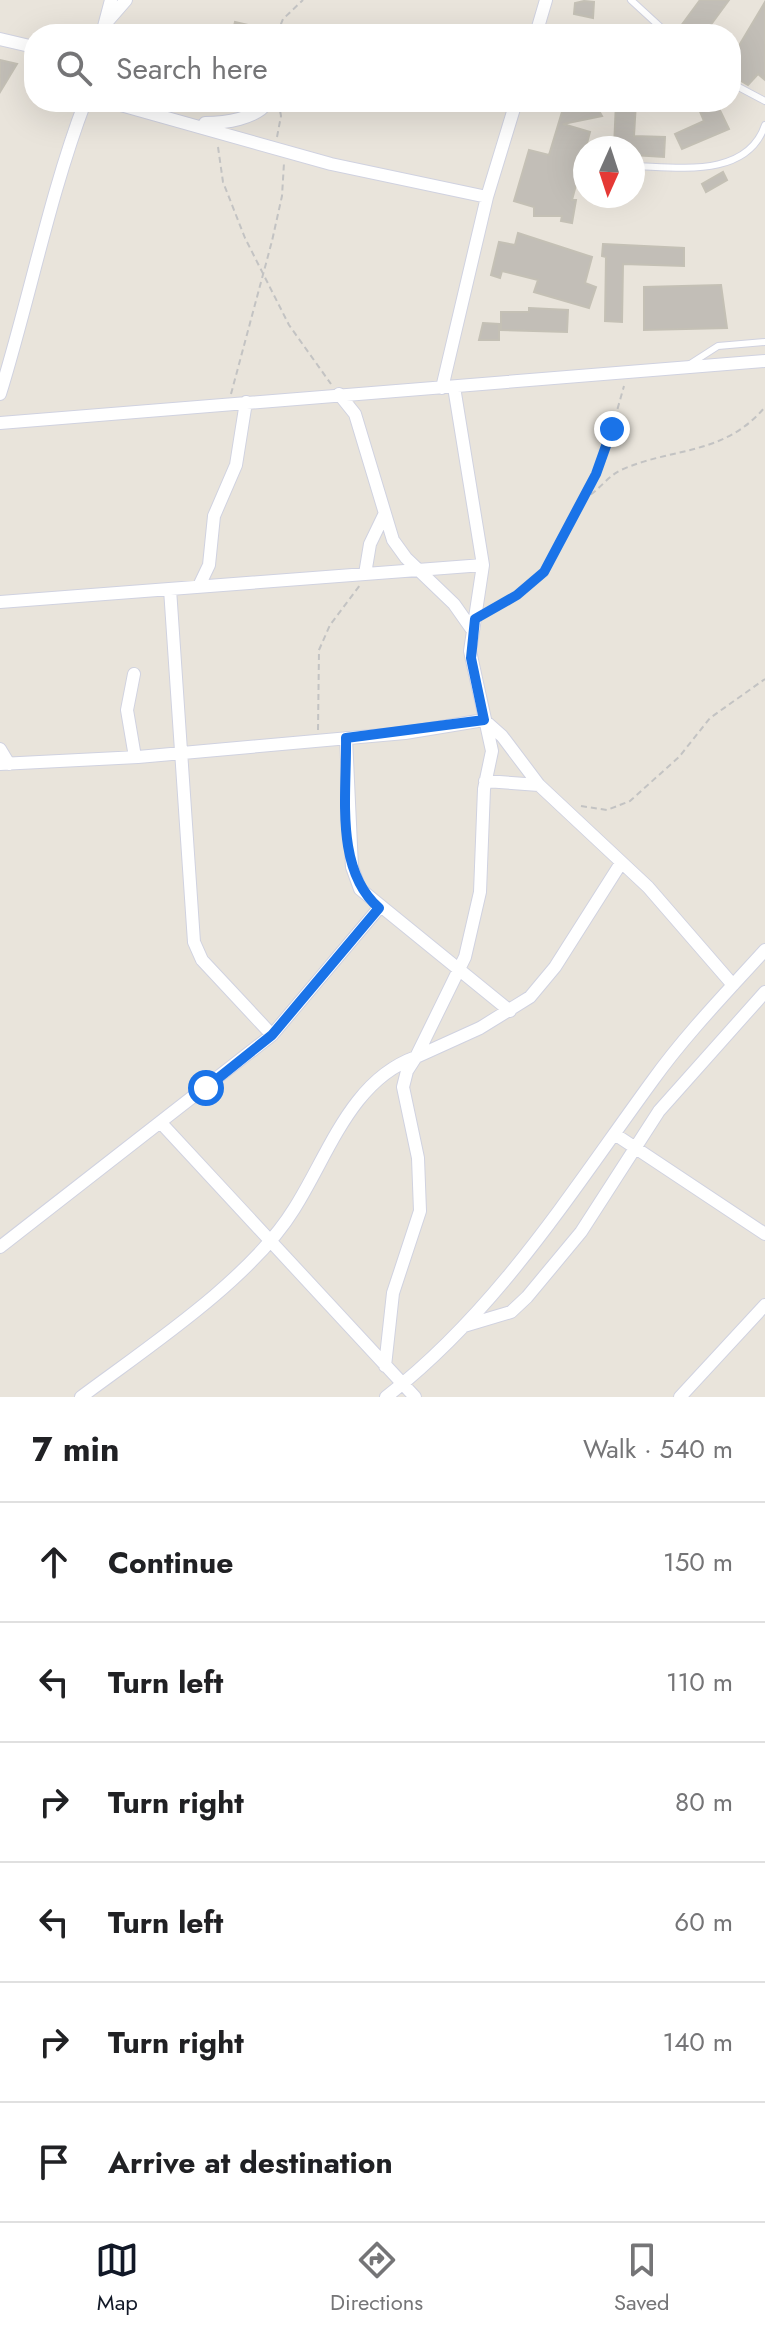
<!DOCTYPE html>
<html lang="en">
<head>
<meta charset="utf-8">
<style>
	:root { --surface:#fff; --page:#f6f6f6; --text:#202124; --muted:#757577; --line:#e0e0e0; --accent:#111827 }
	body { margin:0; font-family:Jost,sans-serif; background:var(--page); color:var(--text) }
	.compass { position:absolute; left:573px; top:136px; width:72px; height:72px; border-radius:50%; background:var(--surface); box-shadow:0 8px 32px #0002; rotate:183deg }
	.stop { position:absolute; width:24px; height:24px; margin:-18px; border:6px solid #1a73e8; border-radius:50%; background:#fff }
	.stop.end { background:#1a73e8; border-color:#fff; box-shadow:0 2px 8px #0008 }
	.list { margin:0; padding:0; list-style:none }
	h2 { display:flex; justify-content:space-between; align-items:center; height:104px; margin:0; padding:0 32px; font-size:34px }
	h2 small { font-size:26px; font-weight:400; color:var(--muted) }
	.list li { display:grid; grid-template-columns:52px 1fr auto; gap:24px; align-items:center; box-sizing:border-box; height:120px; padding:0 32px; border-top:2px solid var(--line) }
	.list b { display:block; font-size:30px; white-space:nowrap }
	.list em { font-size:26px; font-style:normal; color:var(--muted) }
	.icon { flex:none; width:44px; height:44px; fill:none; stroke:currentColor; stroke-width:2; stroke-linecap:round; stroke-linejoin:round }
	.map { position:relative; flex:none; width:765px; height:1397px; overflow:hidden }
	.search { position:absolute; background:var(--surface); box-shadow:0 8px 32px #0002; left:24px; right:24px; top:24px; height:88px; display:flex; align-items:center; gap:20px; box-sizing:border-box; padding:0 28px; border-radius:32px; color:var(--muted); font-size:30px }
	.sheet { height:824px; background:var(--surface) }
	nav { display:flex; justify-content:space-around; align-items:center; box-sizing:border-box; height:112px; border-top:2px solid var(--line); background:var(--surface); font-size:22px; color:var(--muted) }
	nav a { display:grid; justify-items:center; gap:4px }
	nav .on { color:var(--accent) }
	.map>svg:first-child { display:block }
</style>
</head>
<body>
<div class="map">
<svg width="765" height="1397" viewBox="0 0 765 1397">
	<rect width="100%" height="100%" fill="#e9e4db"/>
	<!-- building -->
	<path fill="#c2beb7" stroke="#c4c0b5" stroke-width="2" d="M 700,0 L 729,0 L 704,34 L 675,34 Z
		M 584,1 L 594,2 L 593,18 L 574,14 L 575,3 Z
		M 765,2 L 765,80 L 758,74 L 748,85 L 731,75 L 731,59 Z
		M 235,22 L 270,30 L 269,34 L 232,34 Z
		M 0,60 L 17,64 L 0,92 Z
		M 565,102 L 594,102 L 602,116 L 563,124 L 590,132 L 572,200 L 576,200 L 572,223 L 561,221 L 562,216 L 534,216 L 534,207 L 514,201 L 529,150 L 549,155 Z
		M 616,102 L 636,102 L 634,136 L 665,137 L 664,157 L 633,155 L 633,148 L 614,148 Z
		M 696,102 L 716,102 L 729,129 L 682,149 L 675,134 L 704,121 Z
		M 723,172 L 727,180 L 706,192 L 702,184 Z
		M 518,233 L 592,257 L 585,283 L 596,287 L 589,308 L 534,292 L 538,280 L 502,271 L 500,278 L 491,275 L 499,242 L 515,245 Z
		M 603,244 L 684,248 L 684,266 L 623,264 L 622,322 L 605,321 L 606,257 L 602,256 Z
		M 721,285 L 727,328 L 644,330 L 644,287 Z
		M 529,308 L 568,310 L 567,332 L 501,330 L 501,312 L 529,312 Z
		M 483,323 L 499,324 L 499,340 L 479,340 Z"/>
	<g fill="none" stroke-linecap="round" stroke-linejoin="round">
		<!-- service casing -->
		<g stroke="#d0d2e0" stroke-width="8">
			<path id="service" d="M 631,0 L 668,34
				M 731,83 L 765,101
				M 633,166 C 676,167 747,179 765,125
				M 690,364 L 718,346 L 765,342"/>
		</g>
		<!-- minor casing -->
		<g stroke="#d0d2e0" stroke-width="14">
			<path id="minor" d="M 106,23 L 126,0
				M 102,34 L 111,0
				M 536,34 L 546,0
				M 0,39 L 34,47
				M 110,102 L 331,164 L 487,197
				M 205,123 C 225,123 256,119 268,102
				M 442,388 L 487,197 L 516,102
				M 0,394 C 30,297 49,197 85,102
				M 339,394 L 355,414 L 393,540 L 406,558 L 454,604 L 473,631
				M 0,423 L 765,361
				M 365,574 L 370,544 L 384,515
				M 199,586 L 209,565 L 214,516 L 236,465 L 246,402
				M 170,589 L 194,942 L 202,960 L 272,1035
				M 0,602 L 483,565
				M 134,674 L 127,710 L 135,757
				M 346,738 L 352,867 L 360,889 L 510,1011
				M 0,749 L 9,764
				M 0,764 L 138,757 L 405,733 L 484,720 L 502,736 L 539,785 L 648,887 L 733,985
				M 485,781 L 539,785
				M 162,1124 L 415,1397
				M 616,1135 L 765,1234
				M 0,1247 L 272,1035 L 379,908
				M 464,1326 L 511,1312 L 527,1297 L 581,1232 L 659,1111 L 765,992
				M 385,1366 L 393,1293 L 420,1211 L 418,1158 L 403,1087 L 407,1071 L 416,1057 L 480,1028 L 530,997 L 555,967 L 621,863
				M 81,1397 C 148,1347 251,1279 294,1209 C 329,1154 351,1080 416,1057 L 465,957 L 480,892 L 484,789 L 492,751 L 470,651 L 483,565 L 454,387
				M 386,1397 C 498,1310 571,1192 653,1080 C 686,1034 727,992 765,950
				M 680,1397 L 765,1305"/>
		</g>
		<!-- path -->
		<path stroke="#c3c3c3" stroke-width="2" stroke-dasharray="6 4" stroke-linecap="butt" d="M 277,34 L 283,19 L 303,0
			M 277,137 L 281,116 L 279,105
			M 218,147 L 223,182 L 245,238 L 289,325 L 331,384
			M 231,394 L 272,241 L 282,196 L 284,163
			M 582,499 C 598,493 606,477 621,470 C 672,447 724,456 765,407
			M 487,612 L 531,585 L 555,556 L 568,522 L 603,460 L 624,386
			M 318,730 L 319,650 L 330,625 L 360,585
			M 581,806 L 607,810 L 630,801 L 679,757 L 710,718 L 765,679"/>
		<!-- service -->
		<use href="#service" stroke="#fff" stroke-width="6"/>
		<!-- minor -->
		<use href="#minor" stroke="#fff" stroke-width="12"/>
	</g>
	<g fill="none" stroke-linecap="round" stroke-linejoin="round">
		<!-- route -->
		<path stroke="#1a73e8" stroke-width="10" d="M 206,1088 L 272,1035 L 379,908 C 334,869 347,793 346,738 L 484,720 L 471,658 L 475,619 L 517,595 L 544,572 L 596,474 L 612,429"/>
	</g>
</svg>
<svg class="compass" viewBox="-18 -18 36 36"><path d="M0-13l5 13h-10z" fill="#e53935"/><path d="M0 13l5-13h-10z" fill="#757577"/></svg>
<div class="stop" style="left:206px;top:1088px"></div>
<div class="stop end" style="left:612px;top:429px"></div>
<div class="search"><svg class="icon" aria-label="search" viewBox="0 0 24 24"><circle cx="10" cy="10" r="6"/><path d="M15 15l6 6"/></svg>Search here</div>
</div>
<section class="sheet">
<h2>7 min<small>Walk · 540 m</small></h2>
<ul class="list">
<li><svg class="icon" aria-label="ahead" viewBox="0 0 24 24"><path d="M12 20V5M6 11l6-6 6 6"/></svg><div><b>Continue</b></div><em>150 m</em></li>
<li><svg class="icon" aria-label="left" viewBox="0 0 24 24"><path d="M17 20v-9H6M10 6l-5 5 5 5"/></svg><div><b>Turn left</b></div><em>110 m</em></li>
<li><svg class="icon" aria-label="right" viewBox="0 0 24 24"><path d="M7 20v-9h11M14 6l5 5-5 5"/></svg><div><b>Turn right</b></div><em>80 m</em></li>
<li><svg class="icon" aria-label="left" viewBox="0 0 24 24"><path d="M17 20v-9H6M10 6l-5 5 5 5"/></svg><div><b>Turn left</b></div><em>60 m</em></li>
<li><svg class="icon" aria-label="right" viewBox="0 0 24 24"><path d="M7 20v-9h11M14 6l5 5-5 5"/></svg><div><b>Turn right</b></div><em>140 m</em></li>
<li><svg class="icon" aria-label="arrive" viewBox="0 0 24 24"><path d="M6 21V4h12l-3 4 3 4H6"/></svg><div><b>Arrive at destination</b></div></li>
</ul>
</section>
<nav>
<a class="on"><svg class="icon" aria-label="map" viewBox="0 0 24 24"><path d="M3 6l6-2 6 2 6-2v14l-6 2-6-2-6 2zM9 4v14M15 6v14"/></svg>Map</a>
<a><svg class="icon" aria-label="directions" viewBox="0 0 24 24"><path d="M12 3l9 9-9 9-9-9zM9 14v-3h6M13 9l2 2-2 2"/></svg>Directions</a>
<a><svg class="icon" aria-label="saved" viewBox="0 0 24 24"><path d="M7 4h10v16l-5-4-5 4z"/></svg>Saved</a>
</nav>
</body>
</html>
